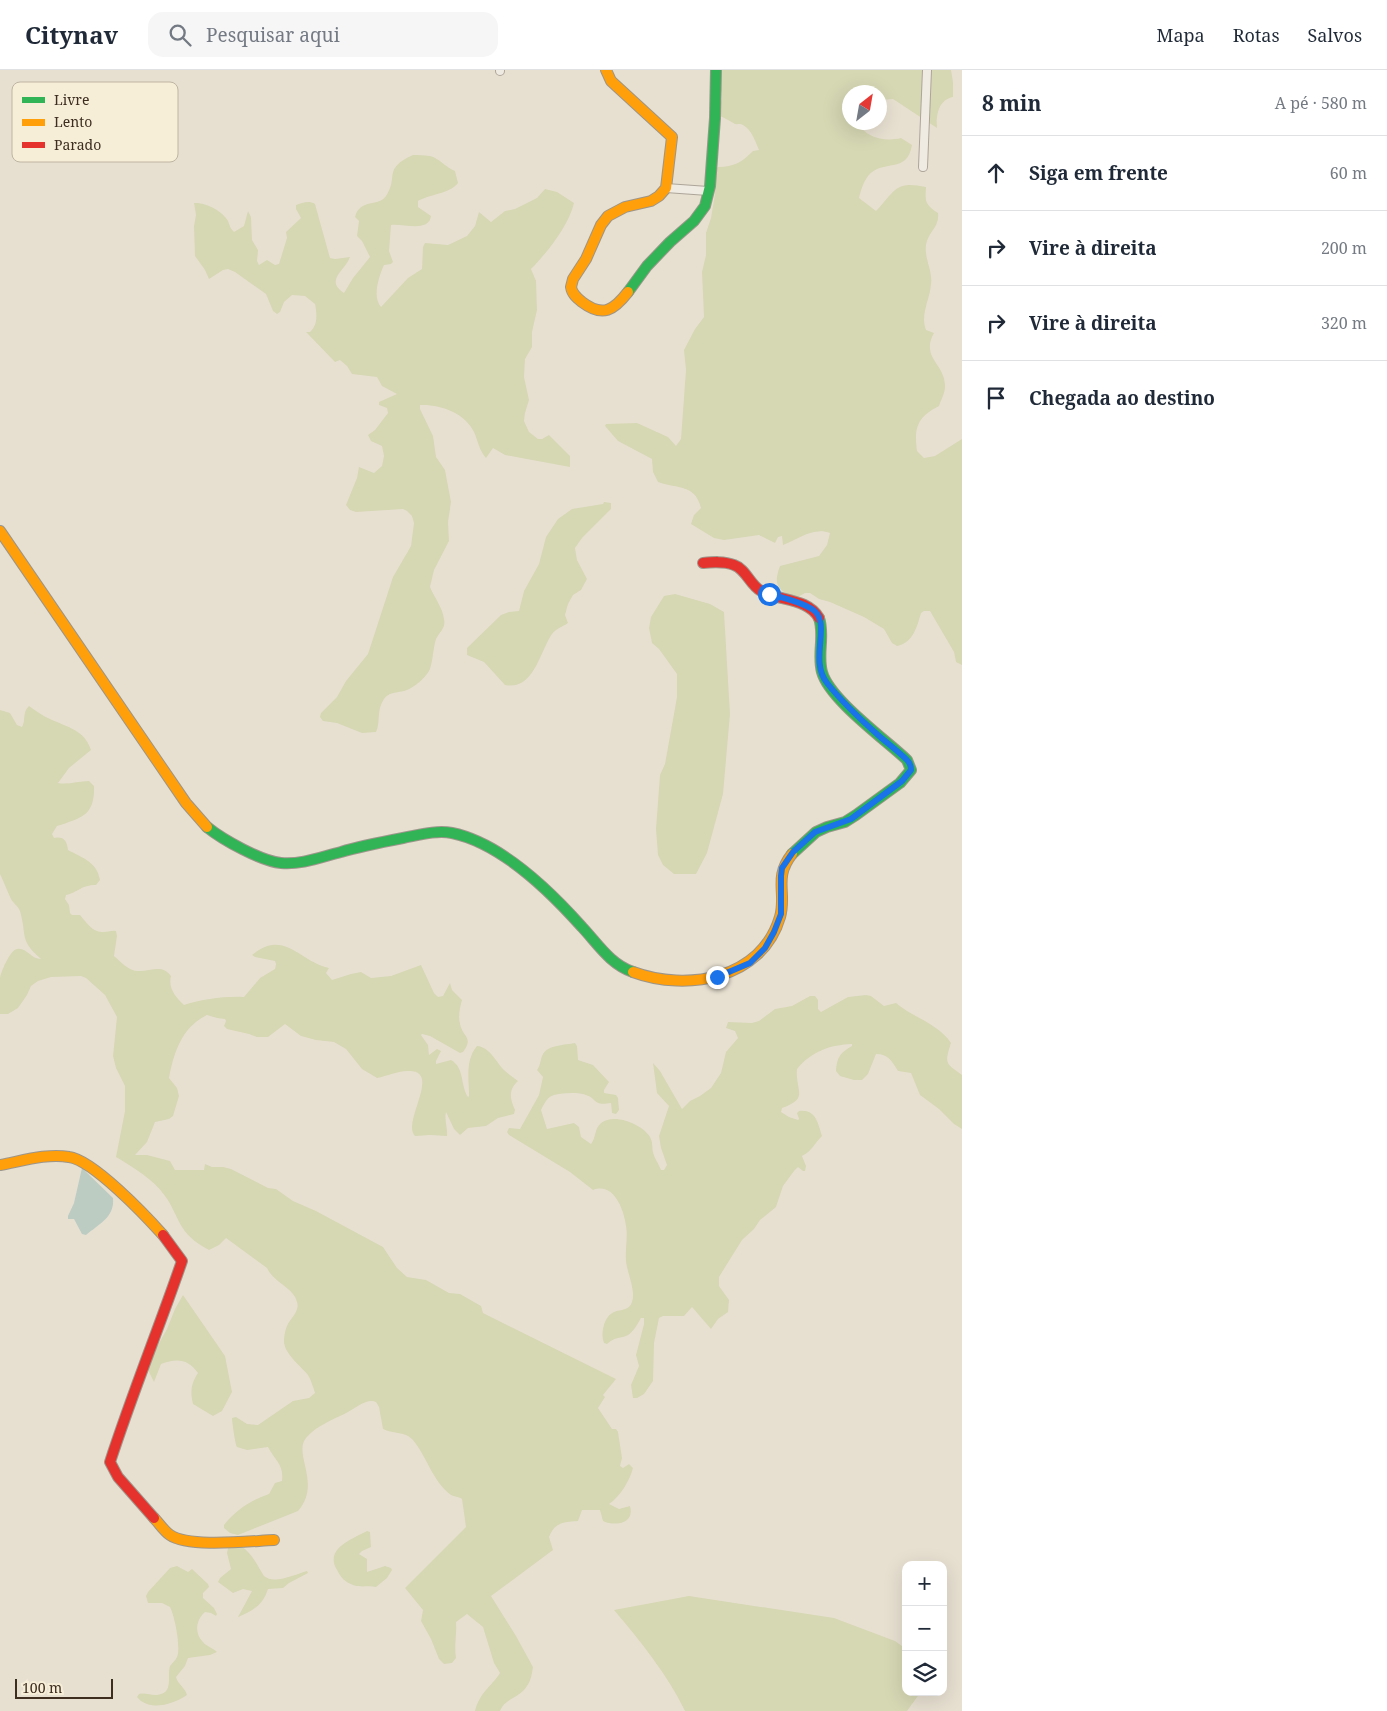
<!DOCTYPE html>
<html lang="pt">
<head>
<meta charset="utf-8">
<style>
	:root { --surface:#fff; --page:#f6f6f7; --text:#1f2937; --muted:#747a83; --line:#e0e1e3 }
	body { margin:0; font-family:"Noto Serif",serif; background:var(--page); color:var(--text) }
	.controls { position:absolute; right:15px; bottom:15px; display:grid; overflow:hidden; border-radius:10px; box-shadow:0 5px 20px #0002 }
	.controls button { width:45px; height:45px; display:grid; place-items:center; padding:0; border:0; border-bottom:1px solid var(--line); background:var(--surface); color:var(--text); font:25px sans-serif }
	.compass { position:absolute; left:842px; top:15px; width:45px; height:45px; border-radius:50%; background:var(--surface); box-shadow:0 5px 20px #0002; rotate:31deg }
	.scale { position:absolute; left:15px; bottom:12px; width:98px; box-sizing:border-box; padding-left:5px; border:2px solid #3d2e20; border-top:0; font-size:14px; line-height:18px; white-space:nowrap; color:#3d2e20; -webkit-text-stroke:4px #f7eed8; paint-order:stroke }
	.stop { position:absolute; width:15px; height:15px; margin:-11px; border:4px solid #1a73e8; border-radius:50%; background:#fff }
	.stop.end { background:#1a73e8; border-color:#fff; box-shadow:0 1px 5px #0008 }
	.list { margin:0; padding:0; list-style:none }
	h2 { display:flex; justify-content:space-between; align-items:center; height:65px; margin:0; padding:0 20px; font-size:21px }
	h2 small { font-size:16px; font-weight:400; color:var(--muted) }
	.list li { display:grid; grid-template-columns:32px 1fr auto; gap:15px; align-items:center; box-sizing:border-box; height:75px; padding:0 20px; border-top:1px solid var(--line) }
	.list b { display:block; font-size:19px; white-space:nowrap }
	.list em { font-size:16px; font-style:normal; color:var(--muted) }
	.icon { flex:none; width:28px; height:28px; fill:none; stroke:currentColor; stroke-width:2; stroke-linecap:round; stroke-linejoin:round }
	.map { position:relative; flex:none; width:962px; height:1641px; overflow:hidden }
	header { display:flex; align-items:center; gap:30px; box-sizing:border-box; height:70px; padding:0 25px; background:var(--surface); border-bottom:1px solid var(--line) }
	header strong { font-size:24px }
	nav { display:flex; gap:28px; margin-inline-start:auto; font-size:18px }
	.search { width:350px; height:45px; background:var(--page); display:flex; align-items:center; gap:12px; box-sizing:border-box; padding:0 18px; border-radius:15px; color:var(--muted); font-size:19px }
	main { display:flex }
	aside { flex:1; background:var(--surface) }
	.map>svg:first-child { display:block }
</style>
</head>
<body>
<header>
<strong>Citynav</strong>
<div class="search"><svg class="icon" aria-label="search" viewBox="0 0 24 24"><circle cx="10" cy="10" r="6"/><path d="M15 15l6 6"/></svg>Pesquisar aqui</div>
<nav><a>Mapa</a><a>Rotas</a><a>Salvos</a></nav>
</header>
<main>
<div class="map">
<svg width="962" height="1641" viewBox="0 0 962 1641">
	<rect width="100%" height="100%" fill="#e7e0d1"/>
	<!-- green -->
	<path fill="#d6d7b3" d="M 718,0 L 951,0 L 953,12 L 953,27 C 938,30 936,46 937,58 L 893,29 L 880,30 L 879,22 L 849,22 L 849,52 L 858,53 C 866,68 885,72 901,68 L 912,75 C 907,105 883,88 868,106 C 863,113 861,120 859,128 L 876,141 C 895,121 895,110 926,117 C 925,132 925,134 938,143 C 940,157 928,162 926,175 C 924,188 933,201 931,214 C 930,230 920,244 926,260 L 934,263 C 920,288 946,294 945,317 C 945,323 941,330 939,336 C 917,347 914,358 917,381 L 924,388 L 935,386 L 962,369 L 962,595 L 956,592 L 954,582 L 930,541 L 924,541 L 921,543 C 917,557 913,573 897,576 L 892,573 L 884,559 L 864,547 L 830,532 L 819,529 L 810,523 L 805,523 L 796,528 C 777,520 773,515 780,496 L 819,486 L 827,475 L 830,463 C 813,457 799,469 783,475 L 782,466 L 778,467 L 775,473 L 759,465 L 724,470 L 714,468 L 691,454 L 694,445 L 701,438 C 695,414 678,419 658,412 L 653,402 L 652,389 L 618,371 L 605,356 L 606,354 L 637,353 L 668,367 L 676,376 L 681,369 L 686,300 L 684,280 L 695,259 L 704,247 L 702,202 L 706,185 L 706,163 L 711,148 L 715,124 L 715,100 L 718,97 C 734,97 742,92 753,81 L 759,80 C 755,71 752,60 743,55 C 739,53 739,55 735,54 C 730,51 725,48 720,46 L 718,44 L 722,28 Z
		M 413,85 C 418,85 424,85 430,86 C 439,88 445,97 455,101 L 458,113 C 449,124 430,124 418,131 L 418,137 L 431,146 C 429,163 402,153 391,155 L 389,181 L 393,192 L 391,194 L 384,195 C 379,206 372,227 381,237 L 408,208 L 422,199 L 423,177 L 425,173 L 448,175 L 467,166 L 475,156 L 479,142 L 491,152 L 505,141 L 515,139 L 537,128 L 545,119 L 557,122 L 574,133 C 569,155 547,183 531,199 L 536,211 L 537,240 L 532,262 L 532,277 L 525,289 L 524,307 L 529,330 L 525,343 L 524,351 L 529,362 L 538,369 L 542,369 L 549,365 L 570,386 L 570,397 L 505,385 L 493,378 L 486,388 C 479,380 478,371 474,362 C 465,343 440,334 420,335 L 420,339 L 433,366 L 436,387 L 445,400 L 451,432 L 448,452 L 449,471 L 434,500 L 430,517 C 434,527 443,538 444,549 C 446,558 440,561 436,569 C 433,579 433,590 430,599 C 427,606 417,615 411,618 C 402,624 390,620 384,629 C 376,641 381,652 376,662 L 362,663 L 337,653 L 323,651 L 320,647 L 321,643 L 337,627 L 346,611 L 368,584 L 393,507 L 411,476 L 414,453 L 412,446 L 407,441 L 403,439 L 356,442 L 350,440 L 346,435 L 357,408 L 359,397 L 374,403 L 382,396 L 384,386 L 382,376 L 371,371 L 368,365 L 375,360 L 388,343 L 387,338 L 379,335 L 379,332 L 397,324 L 382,316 L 377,307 L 352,304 L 347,296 L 340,290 L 335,292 L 308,264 L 306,262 L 310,262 C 318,255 317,244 315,234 L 305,226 L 292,225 L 284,232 L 280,242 L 277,244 L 273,241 L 266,224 L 235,202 L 228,199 L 223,200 L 209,209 L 205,200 L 195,186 L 194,156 L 196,145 L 194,133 C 205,132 223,141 228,151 C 230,156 230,158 234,162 L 244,156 L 248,141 L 251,147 L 252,170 L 258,180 L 257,191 L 259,195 L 267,190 L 275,195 L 279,194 L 287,168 L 286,162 L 301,148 L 296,139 L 296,135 C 302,133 309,130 315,134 L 330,188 L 335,189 L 350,187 C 346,200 324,210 344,223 L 353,208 L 370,187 L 362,171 L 357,166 L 359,151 L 355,147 C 360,128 379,137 386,126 C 399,107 382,99 413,85 Z
		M 604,432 L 611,433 L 611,439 L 582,468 L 575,478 L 577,490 L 587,509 L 581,520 L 573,525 L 568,534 L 565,545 L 568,553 C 562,557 557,558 552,564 C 540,581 534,621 505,615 L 484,592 L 467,585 L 467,578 L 501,545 L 509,542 L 519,541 L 524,521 L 539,494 L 546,467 L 558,449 L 572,439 L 603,434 Z
		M 675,524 L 710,534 L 724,542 L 730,644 L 723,724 L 707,783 L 696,804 L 674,804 L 663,795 L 658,785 L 656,759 L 660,705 L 665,694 L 677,627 L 677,604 L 659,579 L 652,573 L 649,558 L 651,547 L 664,526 Z
		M 29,636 C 36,641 43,646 50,649 C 67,657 85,660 91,680 L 69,698 L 58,713 C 67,715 79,711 89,711 L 94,716 C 95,746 81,748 57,756 L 52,764 L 54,768 C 64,766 67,771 68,780 C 83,788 97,792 100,810 L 96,815 C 81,815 79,822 66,825 L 65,829 L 69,835 L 70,843 L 72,845 L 80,845 C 86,852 93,863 103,862 C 108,862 111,860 116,861 L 117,866 L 114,886 C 120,891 129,901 137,901 C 150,902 162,893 171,906 C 168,919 176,927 184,935 C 203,929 224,926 244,927 L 260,908 L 275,899 L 276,894 L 275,891 L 255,887 L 252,885 C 284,858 300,892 329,898 L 326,903 L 332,910 L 351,904 L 361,902 L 371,908 L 391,906 L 421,895 L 434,923 L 438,927 L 443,926 L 450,913 L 452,920 L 462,930 C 460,937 458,946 460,954 C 463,968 474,967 463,982 L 460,983 L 430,966 L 422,964 L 421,965 L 428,975 L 429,985 L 437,979 L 441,981 L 436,991 L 436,994 L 451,990 C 465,998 460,1015 468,1027 L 469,1026 C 469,1009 465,990 477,976 C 490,977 496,992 504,1000 C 508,1004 513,1007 518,1011 C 508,1020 510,1029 515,1040 L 514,1044 L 498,1048 L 486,1056 L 468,1058 L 460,1065 L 454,1059 L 446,1042 C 444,1051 448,1058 447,1066 L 430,1065 L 415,1066 C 401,1052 443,1000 408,1001 C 398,1001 387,1006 377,1008 L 362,999 L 346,979 L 334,972 L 316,970 L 301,966 L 285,954 L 268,967 L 257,967 L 249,964 L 227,959 L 224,956 L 226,951 L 225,949 L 217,948 L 207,945 C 182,957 174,982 169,1008 L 177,1018 L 179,1026 L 173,1046 L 169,1049 L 155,1052 L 147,1072 L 135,1085 L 147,1085 L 170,1091 L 175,1100 L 204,1100 L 205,1094 L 212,1097 L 223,1097 L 231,1099 L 268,1118 L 276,1119 L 293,1131 L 316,1141 L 383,1177 L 397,1198 L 407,1207 L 426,1210 L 449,1223 L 460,1224 L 481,1236 L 483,1243 L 616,1309 L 603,1325 L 605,1327 L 598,1338 L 612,1359 L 616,1359 L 618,1362 L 622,1388 L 620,1396 L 623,1398 L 629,1394 L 633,1398 C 630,1410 620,1427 609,1434 L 619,1439 L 630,1436 C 635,1453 616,1457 603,1451 L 600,1440 L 582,1440 L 578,1451 C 564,1452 555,1452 549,1467 L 553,1480 L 491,1526 L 516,1566 L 533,1597 C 532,1603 531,1611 527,1616 C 520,1628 505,1628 500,1641 L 475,1641 C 480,1622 490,1618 500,1603 L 494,1593 L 483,1557 L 467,1544 L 456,1552 C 457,1564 454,1576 456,1588 L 452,1593 L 444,1594 L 439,1589 L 431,1569 L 421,1551 L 423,1540 L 405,1518 L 466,1457 L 462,1429 C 458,1426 454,1427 451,1425 C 432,1411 427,1386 412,1369 C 404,1361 392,1364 383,1359 L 379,1337 L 376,1332 C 367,1328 356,1338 348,1342 C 333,1350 317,1355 306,1368 C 293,1384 322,1414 298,1441 L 238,1465 L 230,1463 L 224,1458 L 224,1455 C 236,1440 251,1430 269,1424 L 275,1413 L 282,1411 C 284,1394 275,1391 268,1377 L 247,1380 L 237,1377 C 235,1374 232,1351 232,1348 L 236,1347 L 247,1354 L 258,1355 L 293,1331 L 309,1328 L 315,1323 C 313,1317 311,1310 308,1305 C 301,1296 284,1284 284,1271 C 284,1267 285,1260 287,1256 C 290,1248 300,1242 297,1232 C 294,1218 274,1213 267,1198 L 226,1168 L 219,1175 L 209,1180 C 198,1174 189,1168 182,1157 C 176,1147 172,1135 165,1126 C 152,1108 134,1098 116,1087 L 125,1041 L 125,1016 L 116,998 L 113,986 L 117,947 L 105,925 L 86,908 L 81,906 L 51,907 L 38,911 L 31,916 L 27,925 L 18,938 L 8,944 L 0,944 C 0,932 0,920 0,908 C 1,902 10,880 17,879 C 26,877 31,889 41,889 C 19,870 27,866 20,841 C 18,836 13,833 11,829 C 7,821 4,812 0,804 L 0,640 L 10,643 L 17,655 L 22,657 C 26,651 22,642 29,636 Z
		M 866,925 L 871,926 L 884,936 L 896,933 C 912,947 939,954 951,973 C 944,995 946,993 962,1005 L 962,1059 L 954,1054 L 939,1039 L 920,1025 L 911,1003 L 898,1001 C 892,991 888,984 876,984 L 868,1004 L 862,1010 L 854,1010 L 840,1006 L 836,1001 C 837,987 840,983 852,976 L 852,974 C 830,975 812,981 797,999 C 795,1021 810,1028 782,1038 L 781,1042 L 789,1047 L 798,1050 L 799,1049 L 797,1043 L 799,1041 C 816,1039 818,1053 822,1066 C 814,1074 812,1081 802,1086 L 806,1096 L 805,1101 L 803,1101 L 798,1097 L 794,1101 L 783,1116 L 776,1137 L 760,1150 L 754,1159 L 742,1170 L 719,1207 L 719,1216 L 729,1230 L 728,1242 L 718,1249 L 711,1259 L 692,1237 L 684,1246 L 663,1246 L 659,1248 L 654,1273 L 653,1311 L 644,1324 L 637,1328 L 633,1328 L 631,1315 L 639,1296 L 636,1285 L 644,1254 L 644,1248 L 641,1248 C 637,1255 633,1263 626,1266 C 617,1269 615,1267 607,1274 L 604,1273 C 600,1264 604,1246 614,1242 C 621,1239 629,1241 632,1232 C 636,1220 627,1203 626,1191 C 625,1180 628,1167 626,1156 C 624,1140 614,1112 593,1120 L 570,1102 L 509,1065 L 507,1062 L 509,1058 L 520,1059 L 539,1025 L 543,1007 L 537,1000 C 541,995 540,989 543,984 C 548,975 565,975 575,973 L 577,976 L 578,990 L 593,995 L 609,1012 L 604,1020 L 604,1023 L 616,1025 L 618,1028 L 619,1040 L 616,1044 L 612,1043 L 611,1033 C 592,1036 598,1029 586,1025 C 578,1022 562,1023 554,1025 C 547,1027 544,1034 541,1040 L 547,1059 L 574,1053 L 579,1057 L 581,1067 L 591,1074 C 596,1068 594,1059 601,1053 C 614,1043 642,1054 650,1067 C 653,1072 652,1077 653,1082 C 654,1088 659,1094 661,1100 L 664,1100 L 667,1095 L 661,1078 L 659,1066 L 669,1036 L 657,1023 L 653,993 L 660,1001 L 682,1039 L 690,1031 L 700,1026 L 711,1018 L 721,1003 L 726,982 L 738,968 L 735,961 L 726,958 L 728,952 L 752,953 L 759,951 L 775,939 L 792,936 L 810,926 L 815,926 L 818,930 L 818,939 L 821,942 L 848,927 Z
		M 183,1225 L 225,1286 L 232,1322 L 222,1341 L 213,1346 L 193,1334 C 190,1321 191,1314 198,1303 C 188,1289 177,1288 161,1294 L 154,1312 L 149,1302 L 149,1291 L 167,1259 L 175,1239 Z
		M 367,1461 L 370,1462 L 371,1477 L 362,1481 L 359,1484 L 367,1489 L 367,1502 L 385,1496 L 391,1498 L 392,1500 L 387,1508 L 376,1517 C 368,1515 362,1518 353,1515 C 345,1512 341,1508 337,1500 C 324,1479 352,1469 367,1461 Z
		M 229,1474 C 248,1473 255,1492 264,1506 C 274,1515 296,1504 307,1501 L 308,1503 L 289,1513 L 283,1518 L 268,1519 C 263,1535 253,1541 238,1547 L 252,1521 L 243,1519 L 233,1523 L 218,1512 L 220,1508 L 231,1499 L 227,1483 Z
		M 177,1496 L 188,1502 L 192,1499 L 208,1514 L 209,1517 L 203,1523 L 203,1528 L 214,1538 L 217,1544 L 216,1546 L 211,1543 L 205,1542 C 196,1550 194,1563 203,1572 C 206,1576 213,1578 217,1582 L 210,1585 L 188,1588 L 185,1596 L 176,1607 C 178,1615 185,1617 187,1625 C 171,1636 148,1641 137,1627 L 139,1624 C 146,1622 154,1627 161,1624 C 173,1621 167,1604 170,1596 C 172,1593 176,1590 177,1587 C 181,1578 175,1547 170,1537 L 162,1533 L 148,1533 L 146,1526 L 148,1522 L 170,1498 Z
		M 689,1526 L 834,1548 L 895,1571 L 906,1579 L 906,1622 L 920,1623 L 907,1641 L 685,1641 C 667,1604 641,1572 614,1540 Z"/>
	<!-- water -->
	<path fill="#bcccc2" d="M 82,1098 L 113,1128 C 115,1147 99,1154 86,1165 L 82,1164 L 74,1149 L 68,1149 L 68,1146 L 74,1133 Z"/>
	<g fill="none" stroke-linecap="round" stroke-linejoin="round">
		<!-- street casing -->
		<g stroke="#ada599" stroke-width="10">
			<path id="street" d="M 500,0 L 500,1
				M 923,97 L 927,0
				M 666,118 L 708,121"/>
		</g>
		<!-- fast casing -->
		<g stroke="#9c958a" stroke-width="12">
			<path id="fast" d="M 628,222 L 647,196 L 670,172 L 694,151 L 705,136 L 710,116 L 715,48 L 716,0
				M 207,757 C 223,770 261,791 281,793 C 301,795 321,787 341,782 C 361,776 382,772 403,768 C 419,765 436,760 452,763 C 501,773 550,821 582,857 C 598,874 610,894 633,902
				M 792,784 L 816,762 L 827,757 L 845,752 L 856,745 L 900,713 L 911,700 L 907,690 C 886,670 829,629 822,602 C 817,584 825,565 819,548"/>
		</g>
		<!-- slow casing -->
		<g stroke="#9c958a" stroke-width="12">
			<path id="slow" d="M 606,0 L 611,11 L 672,67 L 666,118 L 659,126 L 651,131 L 625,137 L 608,146 L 601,155 L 586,189 L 573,209 L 571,217 C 572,224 577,228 582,232 C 603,248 614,240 628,222
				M 0,461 L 186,733 L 207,757
				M 633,902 C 687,922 762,909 780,847 C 787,823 773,808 792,784
				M 0,1095 C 22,1091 47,1083 69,1087 C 93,1090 146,1146 163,1165
				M 154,1448 C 159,1453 164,1461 170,1465 C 189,1478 250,1471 274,1470"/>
		</g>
		<!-- jam casing -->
		<g stroke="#9c958a" stroke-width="12">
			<path id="jam" d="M 703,493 C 713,492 724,491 734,495 C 746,499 750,515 761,521 C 779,531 808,528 819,548
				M 154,1448 L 118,1407 L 110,1392 C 132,1324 159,1258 182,1191 L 163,1165"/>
		</g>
		<!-- street -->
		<use href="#street" stroke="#efebe3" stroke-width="8"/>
		<!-- fast -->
		<use href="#fast" stroke="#30b455" stroke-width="10"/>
		<!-- slow -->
		<use href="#slow" stroke="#ff9f0a" stroke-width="10"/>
		<!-- jam -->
		<use href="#jam" stroke="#e5322d" stroke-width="10"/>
	</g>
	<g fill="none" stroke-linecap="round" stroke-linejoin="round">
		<!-- route -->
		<path stroke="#1a73e8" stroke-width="6" d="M 717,907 L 750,893 L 765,878 L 774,862 L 781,844 L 781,806 L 782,798 L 793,782 L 815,762 L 851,749 L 902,711 L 911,700 C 911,696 910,693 907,690 C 898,681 887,673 878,665 C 860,649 842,632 827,613 C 808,589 833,552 812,539 C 799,531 783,528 769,524"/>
	</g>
	<!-- legend -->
	<rect x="12" y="12" width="166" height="80" rx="8" fill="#f7eed8" stroke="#bfb4a1" stroke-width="1"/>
	<rect x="22" y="27" width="23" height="6" fill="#30b455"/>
	<rect x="22" y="49" width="23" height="7" fill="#ff9f0a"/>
	<rect x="22" y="72" width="23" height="6" fill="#e5322d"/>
	<g font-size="14" fill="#3d2e20">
		<text x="54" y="35">Livre</text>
		<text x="54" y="57">Lento</text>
		<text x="54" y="80">Parado</text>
	</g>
</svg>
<div class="controls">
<button>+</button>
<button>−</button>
<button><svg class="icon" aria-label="layers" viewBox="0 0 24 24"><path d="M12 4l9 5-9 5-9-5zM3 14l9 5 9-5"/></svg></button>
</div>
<svg class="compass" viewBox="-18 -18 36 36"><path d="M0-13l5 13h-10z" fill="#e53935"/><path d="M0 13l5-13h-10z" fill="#747a83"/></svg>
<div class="scale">100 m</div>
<div class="stop" style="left:769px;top:524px"></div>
<div class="stop end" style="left:717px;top:907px"></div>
</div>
<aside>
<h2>8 min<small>A pé · 580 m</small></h2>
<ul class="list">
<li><svg class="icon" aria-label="ahead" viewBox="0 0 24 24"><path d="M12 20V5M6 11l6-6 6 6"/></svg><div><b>Siga em frente</b></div><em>60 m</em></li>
<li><svg class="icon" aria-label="right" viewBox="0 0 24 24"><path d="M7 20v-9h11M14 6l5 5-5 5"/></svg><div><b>Vire à direita</b></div><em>200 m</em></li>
<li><svg class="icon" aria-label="right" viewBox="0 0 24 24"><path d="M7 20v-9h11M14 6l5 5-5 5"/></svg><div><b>Vire à direita</b></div><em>320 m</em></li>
<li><svg class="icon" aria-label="arrive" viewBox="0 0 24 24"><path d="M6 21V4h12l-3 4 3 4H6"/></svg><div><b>Chegada ao destino</b></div></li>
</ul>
</aside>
</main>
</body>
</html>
